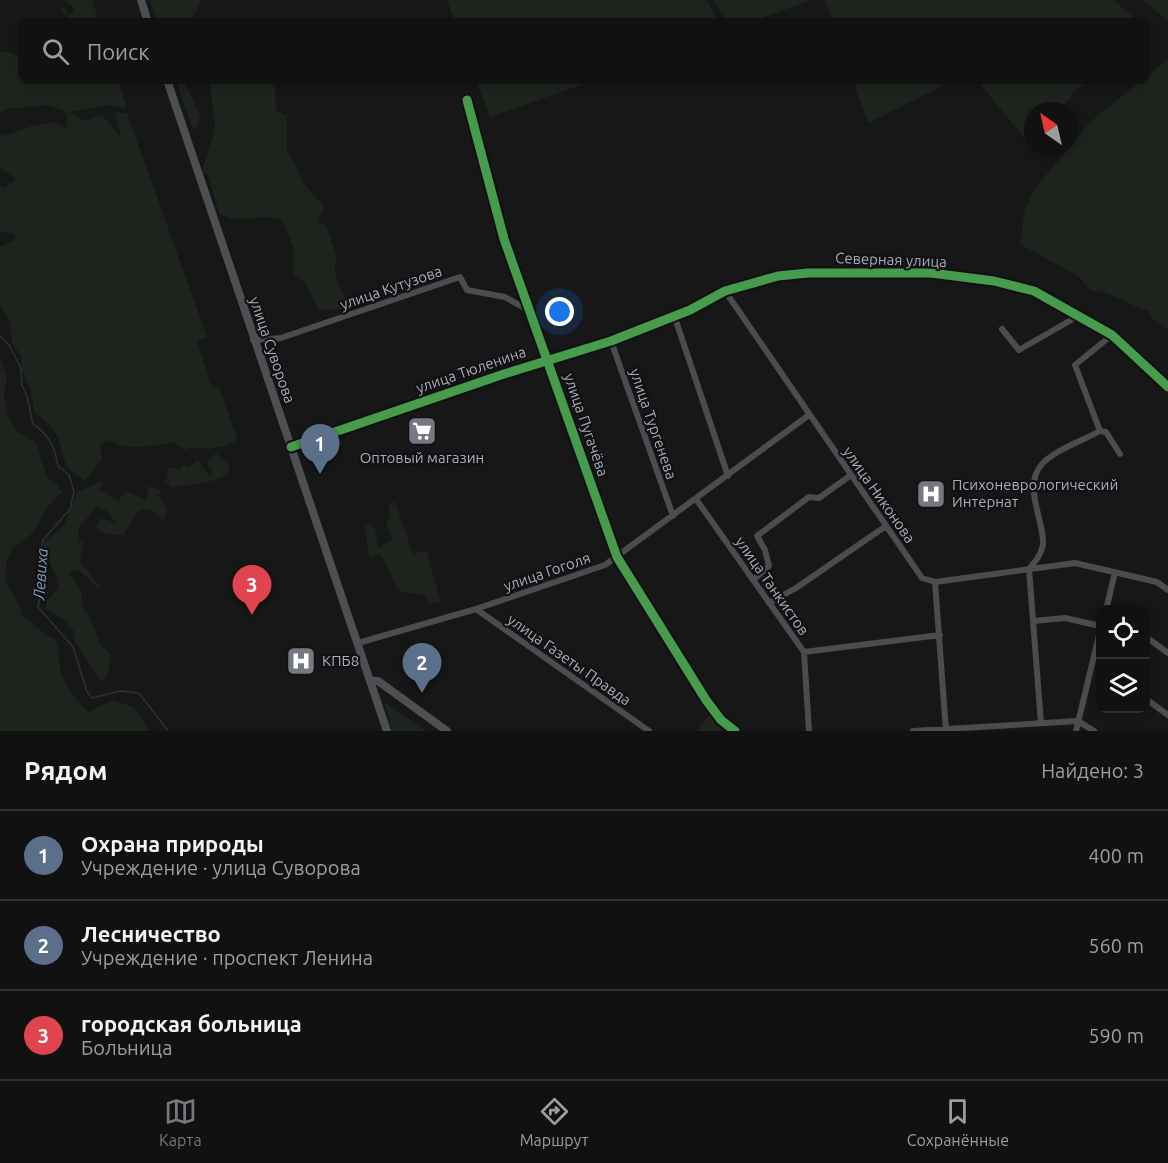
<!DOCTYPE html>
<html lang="ru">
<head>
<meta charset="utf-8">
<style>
	:root { --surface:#111; --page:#1a1a1a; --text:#f1f3f6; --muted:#9c9d9f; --line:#303131; --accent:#757880 }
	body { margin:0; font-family:Ubuntu,sans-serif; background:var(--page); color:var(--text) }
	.controls { position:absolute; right:18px; bottom:18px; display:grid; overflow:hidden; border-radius:12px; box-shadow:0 3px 9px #0003 }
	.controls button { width:54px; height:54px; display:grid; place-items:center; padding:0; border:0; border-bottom:2px solid var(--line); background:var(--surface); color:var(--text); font:30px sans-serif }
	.compass { position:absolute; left:1024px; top:102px; width:54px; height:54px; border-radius:50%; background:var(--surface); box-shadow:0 3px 9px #0003; rotate:326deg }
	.you { position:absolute; left:560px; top:312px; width:21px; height:21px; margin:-15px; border:4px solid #fff; border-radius:50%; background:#1a73e8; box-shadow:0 0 0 9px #1a73e833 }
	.badge { display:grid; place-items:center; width:39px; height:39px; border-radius:50%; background:var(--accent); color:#fff; font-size:20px; font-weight:700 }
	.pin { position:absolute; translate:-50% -50px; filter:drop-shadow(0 2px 3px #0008) }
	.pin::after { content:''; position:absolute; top:32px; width:21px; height:18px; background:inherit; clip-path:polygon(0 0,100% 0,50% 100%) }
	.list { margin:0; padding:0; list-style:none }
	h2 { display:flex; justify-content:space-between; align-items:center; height:78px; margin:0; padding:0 24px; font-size:26px }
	h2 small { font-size:20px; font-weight:400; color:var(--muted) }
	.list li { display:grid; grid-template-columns:39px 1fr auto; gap:18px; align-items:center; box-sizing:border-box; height:90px; padding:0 24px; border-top:2px solid var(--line) }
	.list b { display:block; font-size:22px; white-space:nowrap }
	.list p { margin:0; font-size:20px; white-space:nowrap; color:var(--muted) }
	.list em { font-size:20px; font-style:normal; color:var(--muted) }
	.icon { flex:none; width:33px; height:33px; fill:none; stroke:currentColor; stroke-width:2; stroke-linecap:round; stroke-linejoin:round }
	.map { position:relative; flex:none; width:1168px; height:731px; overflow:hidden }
	.search { position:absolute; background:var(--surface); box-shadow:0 3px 9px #0003; left:18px; right:18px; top:18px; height:66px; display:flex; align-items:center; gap:15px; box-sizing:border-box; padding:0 21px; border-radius:12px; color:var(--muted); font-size:22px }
	.sheet { height:348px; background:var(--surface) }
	nav { display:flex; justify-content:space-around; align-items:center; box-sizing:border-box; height:84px; border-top:2px solid var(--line); background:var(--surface); font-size:16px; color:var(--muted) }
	nav a { display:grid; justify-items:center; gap:3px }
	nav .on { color:var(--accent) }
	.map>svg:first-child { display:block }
</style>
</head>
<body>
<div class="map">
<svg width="1168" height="731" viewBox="0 0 1168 731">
	<rect width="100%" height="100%" fill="#171717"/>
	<!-- green -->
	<path fill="#1d241e" d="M 64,0 L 92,0 L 99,22 L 70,22 L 73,22 L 60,10 L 64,7 L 69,15 L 75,9 Z
		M 150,0 L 202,0 L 190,22 L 157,22 Z
		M 447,0 L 707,0 L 718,22 L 455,22 Z
		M 714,0 L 811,0 L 751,22 L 725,22 Z
		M 825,0 L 1113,0 L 1140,22 L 833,22 Z
		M 1143,0 L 1168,0 L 1168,21 Z
		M 6,51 L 22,58 L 22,80 L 118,80 L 127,108 L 107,105 L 68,112 L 86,121 L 99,115 L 106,119 L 122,140 L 115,113 L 127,113 L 207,337 L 197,341 L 212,388 L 219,387 L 237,439 C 226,449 204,450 190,447 L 186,450 L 173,442 C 159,444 134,450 120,445 C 116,444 112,441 107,440 L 100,445 L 102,460 L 85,480 C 61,469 65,456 58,438 C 53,427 44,420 35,413 L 30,388 L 21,367 L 22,357 L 12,343 L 9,318 L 0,305 L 0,247 L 14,240 L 15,235 L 0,231 L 0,185 L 5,188 L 16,179 L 0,168 L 0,136 C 19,133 49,114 67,128 L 67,112 L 50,105 L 6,109 L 0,113 L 0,52 Z
		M 1168,59 L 1168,329 L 1152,318 L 1148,311 C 1130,306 1109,289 1091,291 L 1077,275 L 1020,244 L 1025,208 L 1037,186 L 1089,123 Z
		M 176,80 L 183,80 L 200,115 L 196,131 L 191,125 Z
		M 210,80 L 270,80 L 275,89 L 276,110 L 287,116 L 287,150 L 299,171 L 302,182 L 324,206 L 318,222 L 326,225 L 337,257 L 334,271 L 349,309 L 318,310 L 306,283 L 294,276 L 293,245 L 281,219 C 258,213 238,226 219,213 L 208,175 L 202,172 L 215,129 Z
		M 476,80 L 595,80 L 490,117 Z
		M 853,80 L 954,80 L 868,123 Z
		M 977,80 L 1094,80 L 1072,91 L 1070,99 L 1056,111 L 1033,111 L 1033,131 L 1026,140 Z
		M 0,357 L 7,378 L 4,393 L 7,413 L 17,431 L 36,443 L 47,478 L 56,484 L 62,492 C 48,503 42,517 33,532 C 29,538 20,541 15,546 C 6,555 3,574 8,585 C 12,597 21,601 21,614 L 46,635 L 54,638 C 62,651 57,663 62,676 C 67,687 79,704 89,712 L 113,700 L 134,707 L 149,731 L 0,731 Z
		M 216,453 L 229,465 L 228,474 C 210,484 190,485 171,487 L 164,479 L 170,479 L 166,474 L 168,467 L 182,470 L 181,464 L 187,468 L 198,460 L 208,475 L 212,476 L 213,471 L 206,463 Z
		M 106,480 L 97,491 L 104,491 L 118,501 L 127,491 L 145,500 L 149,493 L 146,486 L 161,490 L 159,495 L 167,510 L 163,520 L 151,509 L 139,511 L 123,535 C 115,536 102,534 96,528 L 100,518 L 116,523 L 107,511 L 97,507 L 78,528 L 79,541 L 83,542 L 80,562 L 100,586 L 100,590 L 79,570 L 69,573 L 81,590 L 83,610 L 89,615 L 100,644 L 111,655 L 107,677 L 101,681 L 75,642 L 73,629 L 69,628 L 67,621 L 46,609 L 46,601 L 58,589 C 59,569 44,563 44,542 L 65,525 C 67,512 74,505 76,492 Z
		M 395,502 L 413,554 L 426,550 L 441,602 L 430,605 L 426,596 L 398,591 L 384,559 L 379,554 L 369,558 L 365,527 L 371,524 L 375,529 L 378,549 L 392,539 L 386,521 L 390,518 L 388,504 Z
		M 384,702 L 427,731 L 392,731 Z
		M 711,712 L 731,731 L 696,731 Z"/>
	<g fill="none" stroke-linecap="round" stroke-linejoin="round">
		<!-- stream -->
		<path stroke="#2a3239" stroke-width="1.5" d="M 0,336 L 9,345 L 21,368 L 22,385 L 27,396 L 33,424 C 49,434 55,448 58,466 L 69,475 L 74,492 L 70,509 L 43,540 L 38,561 L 42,585 L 38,607 L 73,647 L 87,692 L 92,698 L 120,691 L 139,693 L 168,731"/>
		<!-- minor -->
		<path stroke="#4b4c50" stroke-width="6" d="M 467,100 L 504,239 L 617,557 L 706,700 L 721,720 L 735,731
			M 725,291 L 922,578 L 935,582 L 946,731
			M 674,315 L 728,476
			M 1002,329 L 1019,350 L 1078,316
			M 253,340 L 281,338 L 460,277 L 467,290 L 505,297 L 528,310
			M 611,341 L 673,516
			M 1100,431 L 1106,432 L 1120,454
			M 291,447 L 504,374 L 611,341 L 690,310 L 725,291 L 778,276 L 808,273 L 931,273 L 994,281 L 1034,291 L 1112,335 L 1168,387
			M 696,499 L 804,652 L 809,731
			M 753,580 L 769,566 L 765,550 L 757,536 L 809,497 L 819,498 L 851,475
			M 935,582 L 1075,563 L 1157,582 L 1168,590
			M 769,603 L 796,588 L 886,526
			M 476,609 L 649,731
			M 1106,610 L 1115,572
			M 1033,621 L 1065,618 L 1100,626
			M 1146,637 L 1168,653
			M 358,643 L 476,609 L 605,565 L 809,415
			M 804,652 L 940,635
			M 1146,699 L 1168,715
			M 1041,723 L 1029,569 C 1035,562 1041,555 1043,545 C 1045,521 1021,485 1043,463 C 1057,449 1082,441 1100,431 L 1075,365 L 1112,335
			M 913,731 L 1078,721 L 1094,731
			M 1076,731 L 1100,631"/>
		<!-- major -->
		<path stroke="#4d4f52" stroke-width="8" d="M 141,0 L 148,22
			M 167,80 L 387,731
			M 370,681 L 378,681 L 447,731"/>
		<!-- cycleway casing -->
		<g stroke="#111113" stroke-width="13">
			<path id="cycleway" d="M 467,100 L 504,239 L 617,557 L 706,700 L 721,720 L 735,731
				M 291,447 L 504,374 L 611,341 L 690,310 L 725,291 L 778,276 L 808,273 L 931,273 L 994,281 L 1034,291 L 1112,335 L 1168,387"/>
		</g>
		<!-- cycleway -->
		<use href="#cycleway" stroke="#469c4c" stroke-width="9"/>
	</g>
	<!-- icons -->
	<defs>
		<g id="supermarket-square" transform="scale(1.5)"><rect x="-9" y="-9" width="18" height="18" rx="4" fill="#757880" stroke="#111113"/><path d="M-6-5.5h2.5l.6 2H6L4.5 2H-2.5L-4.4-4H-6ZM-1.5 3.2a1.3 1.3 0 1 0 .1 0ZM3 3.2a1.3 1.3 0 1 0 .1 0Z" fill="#fff"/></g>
		<g id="hospital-square" transform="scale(1.5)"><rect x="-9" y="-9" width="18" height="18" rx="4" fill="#757880" stroke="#111113"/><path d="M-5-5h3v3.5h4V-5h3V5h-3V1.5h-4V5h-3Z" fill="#fff"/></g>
	</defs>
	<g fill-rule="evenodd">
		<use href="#supermarket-square" x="422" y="431"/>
		<use href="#hospital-square" x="931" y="494"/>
		<use href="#hospital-square" x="301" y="661"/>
	</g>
	<g text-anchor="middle" stroke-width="4.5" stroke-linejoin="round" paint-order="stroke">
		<!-- street labels -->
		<g font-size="15" fill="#a8adb8" stroke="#111113">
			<text transform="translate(891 260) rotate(2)" y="5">Северная улица</text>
			<text transform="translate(391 288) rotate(-19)" y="5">улица Кутузова</text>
			<text transform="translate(272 350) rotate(71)" y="5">улица Суворова</text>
			<text transform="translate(471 370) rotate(-19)" y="5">улица Тюленина</text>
			<text transform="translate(653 424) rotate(71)" y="5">улица Тургенева</text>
			<text transform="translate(586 425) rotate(71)" y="5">улица Пугачёва</text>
			<text transform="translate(879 495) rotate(55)" y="5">улица Никонова</text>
			<text transform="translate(547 572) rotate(-19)" y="5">улица Гоголя</text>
			<text transform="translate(772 586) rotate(55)" y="5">улица Танкистов</text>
			<text transform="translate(569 660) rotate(35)" y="5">улица Газеты Правда</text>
		</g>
		<!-- poi labels -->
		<g font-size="15" fill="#a8adb8" stroke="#111113" text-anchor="start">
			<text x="422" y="463" text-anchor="middle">Оптовый магазин</text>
			<text x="952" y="490">Психоневрологический<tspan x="952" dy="17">Интернат</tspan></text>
			<text x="322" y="666">КПБ8</text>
		</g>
		<!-- water labels -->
		<g font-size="16" font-style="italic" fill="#7f9bb3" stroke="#111113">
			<text transform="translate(40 574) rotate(-86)" y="6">Левиха</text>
		</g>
	</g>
</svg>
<div class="controls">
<button><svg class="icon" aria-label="locate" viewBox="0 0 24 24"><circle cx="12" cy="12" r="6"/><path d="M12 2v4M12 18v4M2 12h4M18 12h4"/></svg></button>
<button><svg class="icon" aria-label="layers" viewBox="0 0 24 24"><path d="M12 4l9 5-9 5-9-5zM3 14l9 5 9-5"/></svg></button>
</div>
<svg class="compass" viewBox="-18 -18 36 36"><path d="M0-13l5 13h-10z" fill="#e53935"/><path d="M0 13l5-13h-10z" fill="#9c9d9f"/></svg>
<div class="you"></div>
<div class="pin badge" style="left:320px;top:474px;background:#5c6f8a">1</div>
<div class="pin badge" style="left:422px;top:693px;background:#5c6f8a">2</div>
<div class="pin badge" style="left:252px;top:615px;background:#e0444e">3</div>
<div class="search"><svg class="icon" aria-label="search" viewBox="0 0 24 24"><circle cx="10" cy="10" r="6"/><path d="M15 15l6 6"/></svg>Поиск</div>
</div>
<section class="sheet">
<h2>Рядом<small>Найдено: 3</small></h2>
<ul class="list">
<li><span class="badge" style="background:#5c6f8a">1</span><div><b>Охрана природы</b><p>Учреждение · улица Суворова</p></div><em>400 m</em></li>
<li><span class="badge" style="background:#5c6f8a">2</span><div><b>Лесничество</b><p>Учреждение · проспект Ленина</p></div><em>560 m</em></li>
<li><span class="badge" style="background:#e0444e">3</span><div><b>городская больница</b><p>Больница</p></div><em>590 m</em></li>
</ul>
</section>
<nav>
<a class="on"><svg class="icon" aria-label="map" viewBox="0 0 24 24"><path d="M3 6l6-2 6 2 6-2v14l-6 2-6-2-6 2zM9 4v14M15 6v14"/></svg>Карта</a>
<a><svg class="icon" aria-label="directions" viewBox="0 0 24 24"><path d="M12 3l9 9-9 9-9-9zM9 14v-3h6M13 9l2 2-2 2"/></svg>Маршрут</a>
<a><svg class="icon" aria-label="saved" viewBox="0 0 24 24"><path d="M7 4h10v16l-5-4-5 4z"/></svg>Сохранённые</a>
</nav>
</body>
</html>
